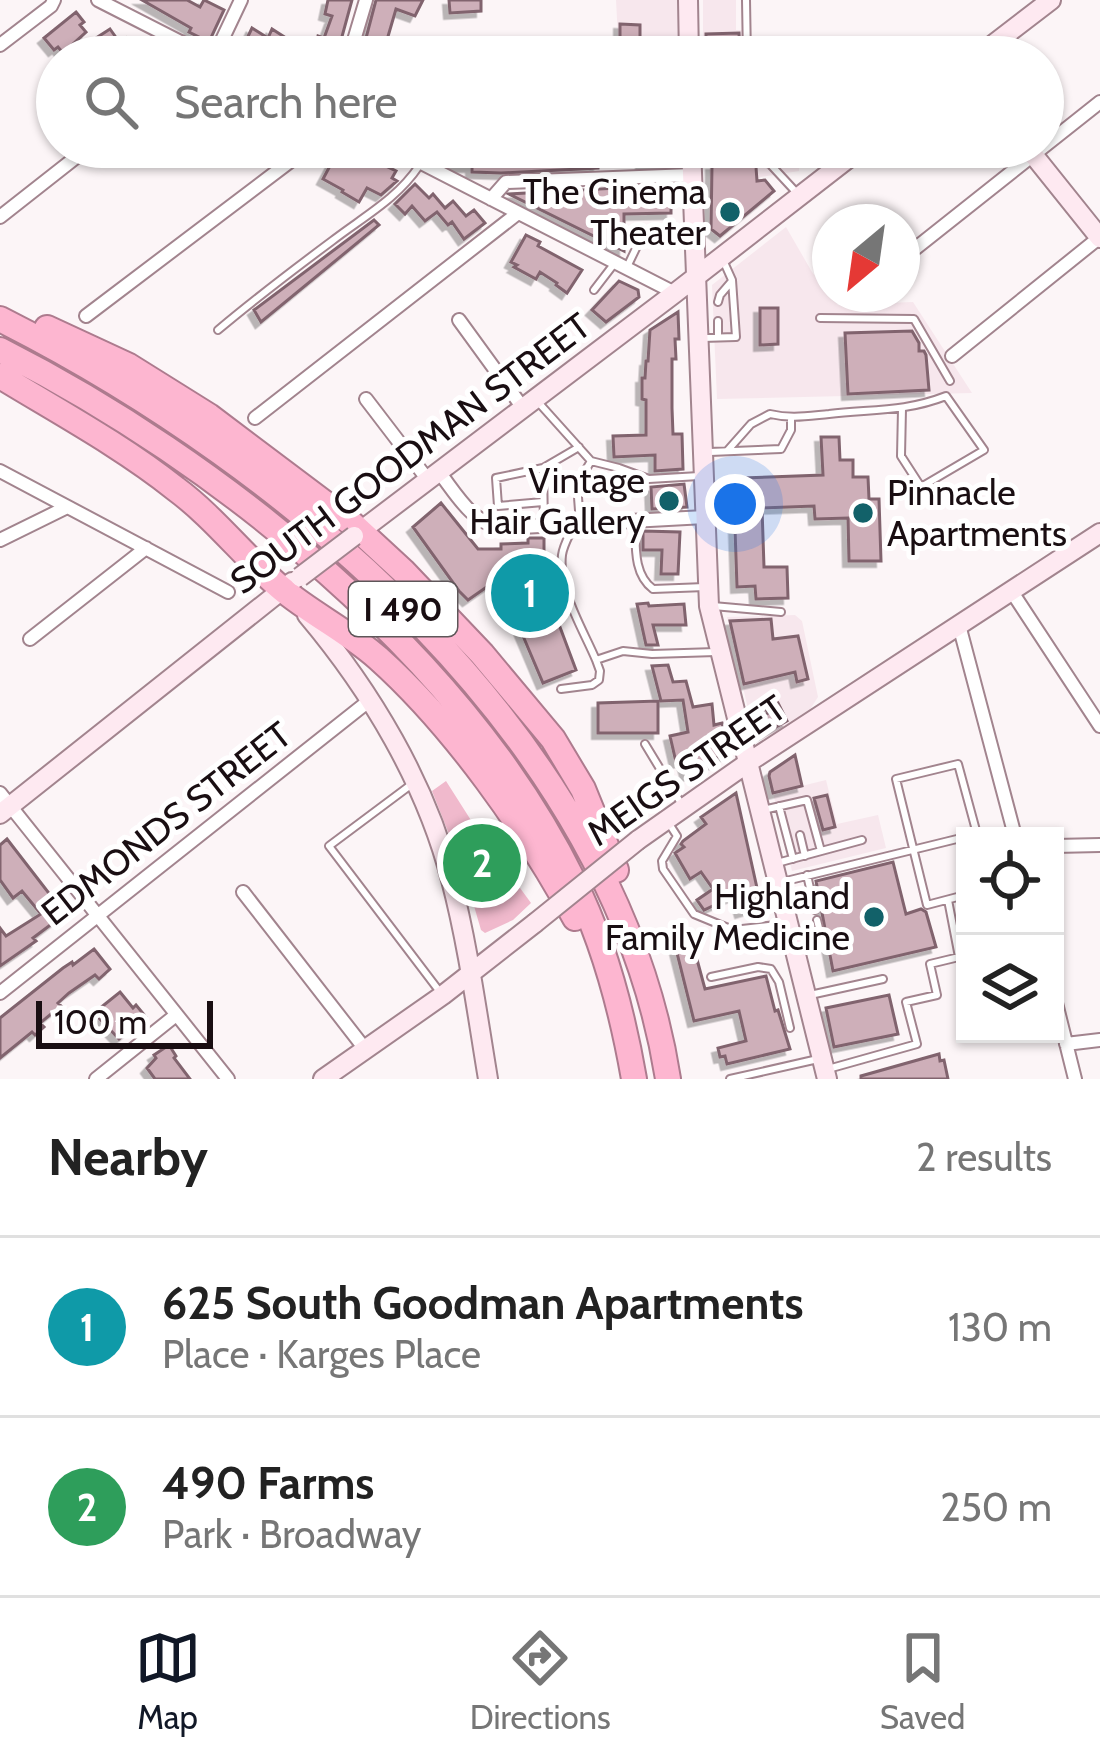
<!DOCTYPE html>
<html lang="en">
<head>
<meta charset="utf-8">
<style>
	:root { --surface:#fff; --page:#f6f6f6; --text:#222; --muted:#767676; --line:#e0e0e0; --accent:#111827 }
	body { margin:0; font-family:Cabin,sans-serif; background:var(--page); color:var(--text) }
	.controls { position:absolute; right:36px; bottom:36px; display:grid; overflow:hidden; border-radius:0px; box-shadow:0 3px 9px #0004 }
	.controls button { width:108px; height:108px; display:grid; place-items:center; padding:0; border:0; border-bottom:3px solid var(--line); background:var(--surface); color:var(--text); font:60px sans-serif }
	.compass { position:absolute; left:812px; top:204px; width:108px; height:108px; border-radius:50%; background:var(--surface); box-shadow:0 3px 9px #0004; rotate:209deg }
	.scale { position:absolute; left:36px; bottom:30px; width:177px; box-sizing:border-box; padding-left:12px; border:6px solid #190e12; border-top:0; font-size:33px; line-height:42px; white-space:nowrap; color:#190e12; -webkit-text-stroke:9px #fff; paint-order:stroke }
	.you { position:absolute; left:735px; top:504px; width:42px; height:42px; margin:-30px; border:9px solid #fff; border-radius:50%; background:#1a73e8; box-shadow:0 0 0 18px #1a73e833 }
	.badge { display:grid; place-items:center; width:78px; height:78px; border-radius:50%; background:var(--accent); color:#fff; font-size:39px; font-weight:700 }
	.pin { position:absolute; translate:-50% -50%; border:6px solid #fff; box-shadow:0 3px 12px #0006 }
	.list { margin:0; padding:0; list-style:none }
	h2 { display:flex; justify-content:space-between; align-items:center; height:156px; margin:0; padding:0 48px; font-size:51px }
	h2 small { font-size:39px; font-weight:400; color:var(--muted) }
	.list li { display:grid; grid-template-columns:78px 1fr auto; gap:36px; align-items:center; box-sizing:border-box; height:180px; padding:0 48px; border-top:3px solid var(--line) }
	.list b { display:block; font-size:45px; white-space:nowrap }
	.list p { margin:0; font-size:39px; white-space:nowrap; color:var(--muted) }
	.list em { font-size:39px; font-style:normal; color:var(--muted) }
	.icon { flex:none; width:66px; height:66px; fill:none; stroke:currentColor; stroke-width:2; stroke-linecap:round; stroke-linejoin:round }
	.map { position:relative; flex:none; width:1100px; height:1079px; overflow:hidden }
	.search { position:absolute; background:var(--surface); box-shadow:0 3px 9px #0004; left:36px; right:36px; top:36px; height:132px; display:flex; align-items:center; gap:30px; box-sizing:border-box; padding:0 42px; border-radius:66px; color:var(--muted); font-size:45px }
	.sheet { height:516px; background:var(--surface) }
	nav { display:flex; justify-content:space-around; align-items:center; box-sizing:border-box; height:168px; border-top:3px solid var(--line); background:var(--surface); font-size:33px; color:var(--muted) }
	nav a { display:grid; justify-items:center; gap:6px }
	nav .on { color:var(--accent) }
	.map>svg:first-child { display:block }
</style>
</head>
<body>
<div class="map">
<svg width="1100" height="1079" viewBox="0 0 1100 1079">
	<defs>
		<filter id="shadow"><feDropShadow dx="-5.5" dy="5.5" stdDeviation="0" flood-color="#0004"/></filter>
	</defs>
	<rect width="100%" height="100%" fill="#fcf5f7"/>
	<!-- built -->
	<path fill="#f7e7ed" d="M 616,0 L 678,0 L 678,57 L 619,57 Z
		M 703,0 L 736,0 L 736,30 L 745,30 L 744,57 L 703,56 Z
		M 707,147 L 800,147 L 799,171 L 761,177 L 740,191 L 711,191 Z
		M 786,227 L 812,272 L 838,305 L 913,302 L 972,393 L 717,399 L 712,285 Z
		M 795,615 L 802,621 L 818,697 L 809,711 L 766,740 L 760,739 L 753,731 L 727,617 Z
		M 826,780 L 837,824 L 878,815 L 886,848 L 792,871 L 773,793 Z"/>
	<!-- green -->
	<path fill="#f0b9cc" d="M 446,781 L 474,825 L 531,903 L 513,920 L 485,933 L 481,930 L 465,875 L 432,791 Z"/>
	<!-- building -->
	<path fill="#ceafb9" stroke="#81646e" stroke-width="3" filter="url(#shadow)" d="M 142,0 L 187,0 L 200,7 L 204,0 L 224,10 L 209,42 L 189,32 L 191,28 Z
		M 328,0 L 352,0 L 337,55 L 315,49 L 318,36 L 324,38 L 332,16 L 325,14 Z
		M 376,0 L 423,0 L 415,16 L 396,9 L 382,57 L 361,57 Z
		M 449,0 L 481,0 L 481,11 L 450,13 Z
		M 76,12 L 84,22 L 80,25 L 86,32 L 63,53 L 58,47 L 54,50 L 44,38 Z
		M 620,24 L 640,25 L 640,42 L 620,42 Z
		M 252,28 L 268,38 L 272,29 L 297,45 L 291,57 L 264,57 L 252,50 L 249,56 L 241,51 Z
		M 110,29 L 120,43 L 126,38 L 139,57 L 114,57 L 106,46 L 100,50 L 93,40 Z
		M 739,33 L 740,57 L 706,57 L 706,34 Z
		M 516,38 L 516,48 L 539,48 L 539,57 L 467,57 L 466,47 L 504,45 L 504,39 Z
		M 646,45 L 670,45 L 670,57 L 646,57 Z
		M 340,147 L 346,147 L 396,171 L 392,178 L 397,181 L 381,195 L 367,188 L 359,202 L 342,192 L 343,190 L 323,179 Z
		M 647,147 L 670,147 L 672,165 L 642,166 L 642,151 L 647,151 Z
		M 518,148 L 528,148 L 528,153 L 598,152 L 598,168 L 501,173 L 472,172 L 472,166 L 455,166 L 456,149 L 467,149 L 467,156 L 489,156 L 490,152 L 517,153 Z
		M 746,163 L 756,167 L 757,181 L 765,180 L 774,191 L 720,236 L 711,229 L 712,165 L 747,165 Z
		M 415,184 L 429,198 L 433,194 L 445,208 L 453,201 L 466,216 L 474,210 L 485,223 L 464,239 L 452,222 L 448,225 L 437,212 L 425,221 L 412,206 L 405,214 L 395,204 Z
		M 674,186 L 675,202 L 671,202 L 671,213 L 624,214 L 624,251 L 509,194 L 617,188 L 616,204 L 639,205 L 639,188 Z
		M 374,220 L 379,225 L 261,322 L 254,310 Z
		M 526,235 L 540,242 L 538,246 L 582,270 L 567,293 L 556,285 L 557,283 L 540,272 L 536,279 L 514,267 L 517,265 L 511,262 Z
		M 619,281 L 638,290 L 639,297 L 606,322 L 592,310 Z
		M 760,308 L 778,308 L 778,344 L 760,345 Z
		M 678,312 L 679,339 L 675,339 L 676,359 L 672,359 L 672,408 L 673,434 L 682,434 L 683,469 L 655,471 L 655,455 L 614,457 L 613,436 L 646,435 L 646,400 L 642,399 L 642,378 L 645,378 L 646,361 L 648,361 L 650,330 Z
		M 912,331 L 919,343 L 919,351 L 924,351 L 926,355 L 929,390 L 848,394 L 845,333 Z
		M 821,437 L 839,437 L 840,460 L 853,460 L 853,477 L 868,477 L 869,499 L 879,499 L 881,561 L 849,561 L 848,518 L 815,519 L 814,506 L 762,508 L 764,567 L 787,567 L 788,598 L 756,599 L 755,586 L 737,587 L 734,500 L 743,499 L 743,478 L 823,475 Z
		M 684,484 L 687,507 L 652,509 L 651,487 Z
		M 441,503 L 478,549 L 501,549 L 501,544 L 528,543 L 528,538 L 544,538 L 544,597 L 548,595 L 576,670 L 543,683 L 512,610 L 514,583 L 491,584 L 468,600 L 459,591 L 413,527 Z
		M 643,531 L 680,532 L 678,574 L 661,574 L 662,550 L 643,550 Z
		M 648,603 L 649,606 L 684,604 L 686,625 L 653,625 L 658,645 L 646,645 L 637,604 Z
		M 771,619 L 773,639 L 798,636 L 808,679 L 797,682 L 795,672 L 744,684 L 730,621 Z
		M 668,665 L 673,682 L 686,681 L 693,707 L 712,704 L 714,725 L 722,723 L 730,754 L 714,758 L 715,763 L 701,767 L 702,771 L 687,775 L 683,761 L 676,762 L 670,736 L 688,732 L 683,700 L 661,701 L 652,666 Z
		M 658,701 L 658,733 L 598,733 L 598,703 Z
		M 778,703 L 787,721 L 760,736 L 752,721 L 768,713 L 766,709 Z
		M 795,755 L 802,786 L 773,793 L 769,776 L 770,772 Z
		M 736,793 L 761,906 L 741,912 L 736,895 L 704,910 L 697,900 L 713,889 L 701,872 L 690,879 L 675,853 L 684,847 L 681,844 L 683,841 L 706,824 L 701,817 Z
		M 827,795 L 835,827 L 823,830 L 814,798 Z
		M 7,839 L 65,914 L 33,938 L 36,941 L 0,966 L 0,928 L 6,936 L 41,914 L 22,891 L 13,898 L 0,880 L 0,845 Z
		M 893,862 L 906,914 L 921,909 L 926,912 L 936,947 L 833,971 L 816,881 Z
		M 692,941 L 705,989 L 766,976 L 775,1011 L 778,1010 L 790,1049 L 727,1064 L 725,1056 L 720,1057 L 718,1048 L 746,1041 L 739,1011 L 694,1021 L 675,945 Z
		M 94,949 L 110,969 L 99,979 L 95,975 L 69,993 L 58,1003 L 61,1006 L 40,1023 L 44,1027 L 35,1035 L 32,1032 L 0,1058 L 0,1018 L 63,968 L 72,962 L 73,965 Z
		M 120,992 L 133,1008 L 136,1005 L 146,1017 L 119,1039 L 94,1013 Z
		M 889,995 L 898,1034 L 834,1047 L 826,1008 Z
		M 169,1045 L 176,1056 L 174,1058 L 190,1079 L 155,1079 L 147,1068 L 156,1058 L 154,1055 Z
		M 939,1054 L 940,1061 L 944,1060 L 948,1079 L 861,1079 L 861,1076 Z"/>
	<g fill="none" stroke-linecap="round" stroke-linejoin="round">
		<!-- lane casing -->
		<g stroke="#a2848e" stroke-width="10">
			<path id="lane" d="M 746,0 L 747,57
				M 737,147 L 753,158 L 770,164 L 795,191
				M 627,267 L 641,238 L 651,234 L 691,229
				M 594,290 L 614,264
				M 718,302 L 720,295 L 732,281
				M 820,318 L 914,319 L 950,381
				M 718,321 L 718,337
				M 218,330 C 255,299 293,270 332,241 C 363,217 397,199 419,166
				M 702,338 L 736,337 L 732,280 L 723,260
				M 538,402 L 591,461 L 619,468 L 649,479 L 699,476
				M 728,450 L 751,424 L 770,414 C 791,419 807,416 829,414 C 872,409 905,412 946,396 L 984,450 L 921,487 L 901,456 L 902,409
				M 710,452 L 781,449 L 791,430 L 791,419
				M 543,502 L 498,506 L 496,478 L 543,468
				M 635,522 C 636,546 633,574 653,589 L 705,587
				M 580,524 L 577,484 L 591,461
				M 544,525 L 543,468 L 579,447
				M 573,527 C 569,536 563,546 562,555 C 558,590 583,629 596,660 L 623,651 L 652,654 L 716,652
				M 713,606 L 781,612
				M 561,689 L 592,685 L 599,680 L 600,671 L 596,660
				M 645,744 L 682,805
				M 412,784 L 329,846 L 440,992
				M 779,806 L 793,859
				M 763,810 L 807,800 L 821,851
				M 668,822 L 677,836 L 662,861 L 663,869 L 694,914 L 733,930 L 785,924
				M 800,835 L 805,856
				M 777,863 L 862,840
				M 807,875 L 815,910
				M 782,882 L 965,837
				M 965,895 L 927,905 L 896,779 L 958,764 L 977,834
				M 798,946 L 820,932 L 817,920
				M 711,977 L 758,967 L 771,969 L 779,982 L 790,1028
				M 810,995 L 883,979
				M 828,1069 L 917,1044 L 906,1002 L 937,995 L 930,964 L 959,957 L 948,900
				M 730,1079 L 818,1059"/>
		</g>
		<!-- street casing -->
		<g stroke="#a2848e" stroke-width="16">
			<path id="street" d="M 98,0 L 210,57
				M 0,45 L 51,6 L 54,0
				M 214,57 L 241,0
				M 349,57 L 366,0
				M 390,147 L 675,293
				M 491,199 L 506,182 L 692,175
				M 0,217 L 89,147
				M 902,259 L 1100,102
				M 86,316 L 309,147
				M 459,320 L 523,408
				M 952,356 L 1100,237
				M 366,399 L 428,480
				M 255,418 L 518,213
				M 0,471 L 228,592
				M 439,472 C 457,495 471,522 501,528 L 705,517
				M 0,540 L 67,507
				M 1012,592 L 1100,726
				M 959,625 L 1015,836
				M 30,639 L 146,548
				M 0,793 L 228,1079
				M 1055,846 L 1100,845
				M 243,892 L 365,1049
				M 0,993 L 370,700
				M 1055,999 L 1075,1079
				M 1066,1044 L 1100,1040
				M 96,1079 L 176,1015"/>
		</g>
		<!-- secondary casing -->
		<g stroke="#a2848e" stroke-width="22">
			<path id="secondary" d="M 688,0 L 689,57
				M 977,57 L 1051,0
				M 691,147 L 709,606 L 827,1079
				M 1027,147 L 1100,238
				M 354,536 L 675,293 L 863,147
				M 307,615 C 371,691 426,783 451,880 C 468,945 477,1013 488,1079
				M 0,814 L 292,582
				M 638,840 L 749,762 L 1100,533
				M 323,1079 L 443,995 L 535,923"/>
		</g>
		<!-- highway casing -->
		<g stroke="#ad7b8e" stroke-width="28">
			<path id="highway" d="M 0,319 C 291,466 615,739 668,1079
				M 47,328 L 129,366 L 209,416 L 351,523 L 403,571 L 482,654 L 553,739 L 583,789 L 616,870
				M 0,350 C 219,461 463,656 573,880 C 604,942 622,1010 634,1079
				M 0,376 C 59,412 122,446 176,489 C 215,518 245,558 282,589 C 312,614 349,632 378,658 C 454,726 527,830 575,918"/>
		</g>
		<!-- lane -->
		<use href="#lane" stroke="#fff" stroke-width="6"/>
		<!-- street -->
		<use href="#street" stroke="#fff" stroke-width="12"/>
		<!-- secondary -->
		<use href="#secondary" stroke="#fee9f1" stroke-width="18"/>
		<!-- highway -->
		<use href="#highway" stroke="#fdb6d0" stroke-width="24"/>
		<!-- secondary-bridge casing -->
		<g stroke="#a2848e" stroke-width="22" stroke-linecap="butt">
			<path id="secondary-bridge" d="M 300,577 L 354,536
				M 535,923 L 638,840"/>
		</g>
		<!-- secondary-bridge -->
		<use href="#secondary-bridge" stroke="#fee9f1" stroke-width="18"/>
	</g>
	<!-- markers -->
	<g fill="#126169" stroke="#fff" stroke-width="4.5">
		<circle cx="730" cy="212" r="12"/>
		<circle cx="669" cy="501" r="12"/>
		<circle cx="863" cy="513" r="12"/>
		<circle cx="874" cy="917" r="12"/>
	</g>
	<g text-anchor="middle" stroke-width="10" stroke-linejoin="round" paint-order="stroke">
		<!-- shield labels -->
		<rect fill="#fff" stroke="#5e5659" stroke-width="3" x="349" y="582" width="108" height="54" rx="9"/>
		<g font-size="33" font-weight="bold" fill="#190e12">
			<text x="403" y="621">I 490</text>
		</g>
		<!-- poi labels -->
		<g font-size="36" fill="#190e12" stroke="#fff" text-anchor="end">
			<text x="706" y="204">The Cinema<tspan x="706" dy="41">Theater</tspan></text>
			<text x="645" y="493">Vintage<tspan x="645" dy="41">Hair Gallery</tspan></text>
			<text x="887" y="505" text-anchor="start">Pinnacle<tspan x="887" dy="41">Apartments</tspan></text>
			<text x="850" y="909">Highland<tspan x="850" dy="41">Family Medicine</tspan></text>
		</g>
		<!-- street labels -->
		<g font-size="36" fill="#190e12" stroke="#fff">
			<text transform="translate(410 453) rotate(-37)" y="13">SOUTH GOODMAN STREET</text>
			<text transform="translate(686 770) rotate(-35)" y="13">MEIGS STREET</text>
			<text transform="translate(166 823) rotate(-38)" y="13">EDMONDS STREET</text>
		</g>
	</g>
</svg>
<div class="controls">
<button><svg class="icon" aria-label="locate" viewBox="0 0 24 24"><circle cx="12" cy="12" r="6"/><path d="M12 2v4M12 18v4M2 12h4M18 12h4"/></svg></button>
<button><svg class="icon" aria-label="layers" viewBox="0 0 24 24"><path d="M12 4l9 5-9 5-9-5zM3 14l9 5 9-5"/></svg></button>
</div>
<svg class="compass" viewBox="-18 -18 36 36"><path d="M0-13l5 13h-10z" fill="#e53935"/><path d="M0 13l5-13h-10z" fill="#767676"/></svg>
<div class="scale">100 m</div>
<div class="you"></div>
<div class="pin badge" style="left:530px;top:593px;background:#0f9aa8">1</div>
<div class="pin badge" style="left:482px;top:863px;background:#2e9e5b">2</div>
<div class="search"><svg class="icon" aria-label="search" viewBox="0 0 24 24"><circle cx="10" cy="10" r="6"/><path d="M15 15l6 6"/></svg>Search here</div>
</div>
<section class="sheet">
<h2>Nearby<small>2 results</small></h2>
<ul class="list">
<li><span class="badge" style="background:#0f9aa8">1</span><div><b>625 South Goodman Apartments</b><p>Place · Karges Place</p></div><em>130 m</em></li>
<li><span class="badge" style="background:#2e9e5b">2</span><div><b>490 Farms</b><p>Park · Broadway</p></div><em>250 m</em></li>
</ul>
</section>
<nav>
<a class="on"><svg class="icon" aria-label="map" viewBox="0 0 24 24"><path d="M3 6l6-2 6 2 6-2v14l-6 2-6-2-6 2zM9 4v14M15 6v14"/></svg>Map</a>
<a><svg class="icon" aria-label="directions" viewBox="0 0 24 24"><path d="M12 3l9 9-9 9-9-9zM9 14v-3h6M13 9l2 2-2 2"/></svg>Directions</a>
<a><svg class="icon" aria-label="saved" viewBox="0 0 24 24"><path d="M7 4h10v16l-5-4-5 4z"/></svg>Saved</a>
</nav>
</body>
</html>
